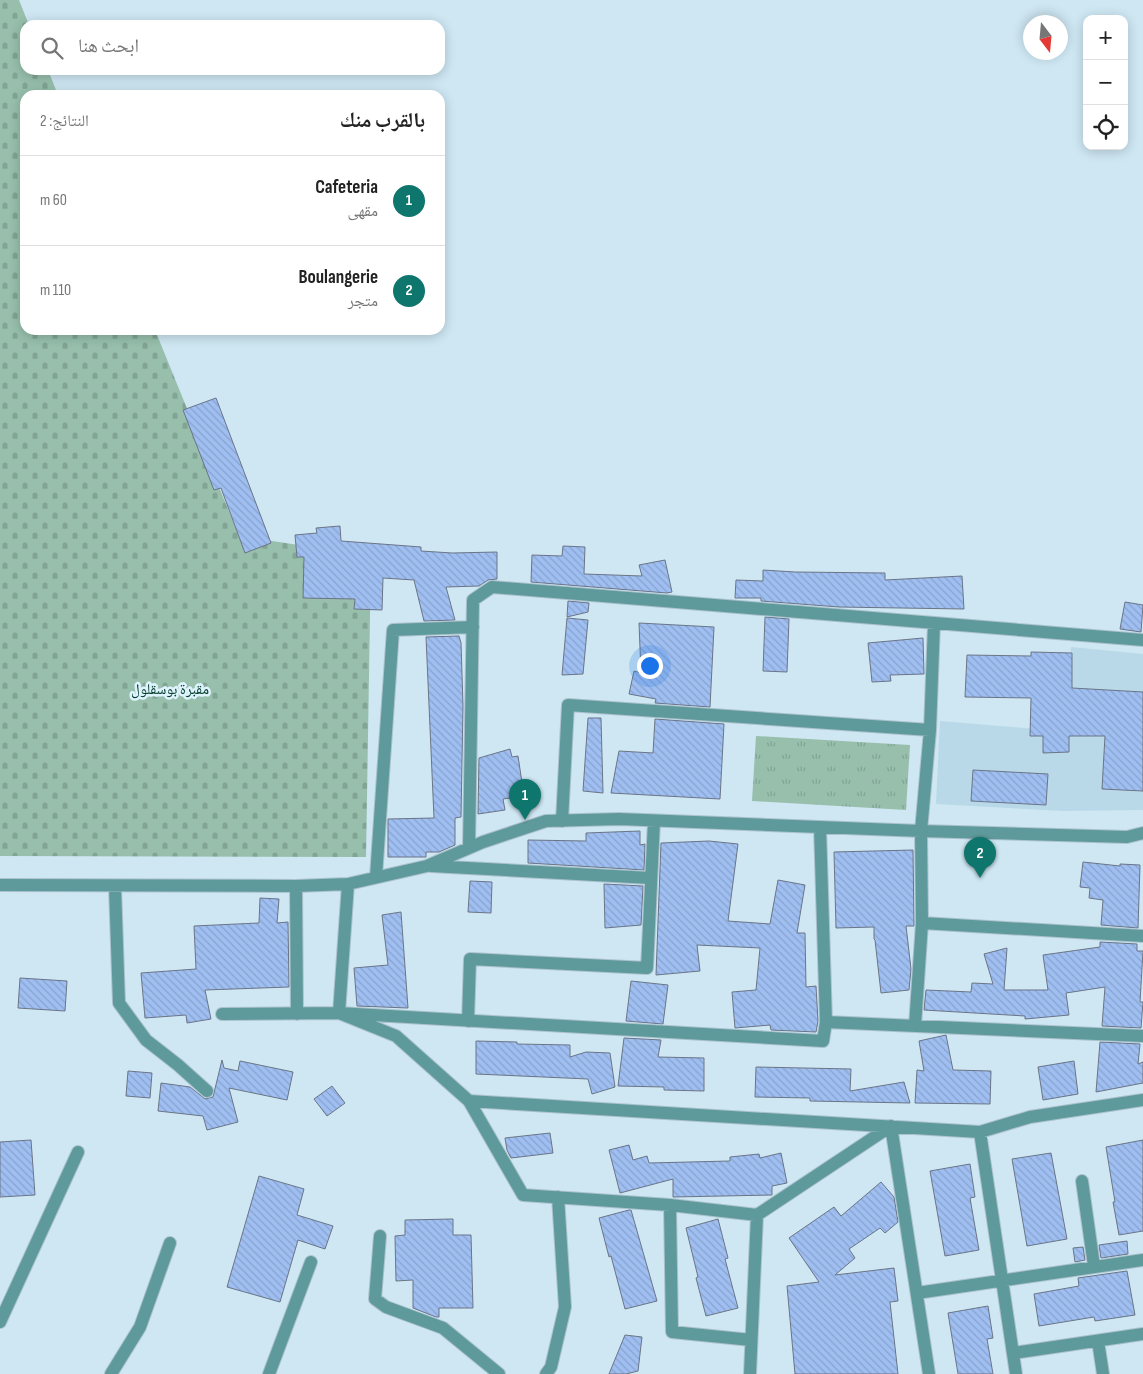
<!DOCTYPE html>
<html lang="ar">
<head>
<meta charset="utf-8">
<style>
	:root { --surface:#fff; --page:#f6f6f6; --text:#222; --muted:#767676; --line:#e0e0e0; --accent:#0f766e }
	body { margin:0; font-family:"Sofia Sans Condensed","Noto Naskh Arabic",sans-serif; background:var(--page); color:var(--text); direction:rtl }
	.controls { position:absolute; right:15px; top:15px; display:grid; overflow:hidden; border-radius:10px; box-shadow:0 2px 12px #0003 }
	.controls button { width:45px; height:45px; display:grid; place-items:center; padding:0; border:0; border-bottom:1px solid var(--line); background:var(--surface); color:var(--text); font:25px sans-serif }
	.compass { position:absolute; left:1023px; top:15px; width:45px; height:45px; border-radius:50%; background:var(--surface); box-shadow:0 2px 12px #0003; rotate:164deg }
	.you { position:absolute; left:649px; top:665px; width:18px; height:18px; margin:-12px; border:4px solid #fff; border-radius:50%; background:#1a73e8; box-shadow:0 0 0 8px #1a73e833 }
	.badge { display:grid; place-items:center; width:32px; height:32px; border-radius:50%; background:var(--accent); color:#fff; font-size:16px; font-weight:700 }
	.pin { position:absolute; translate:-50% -41px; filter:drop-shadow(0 1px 2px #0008) }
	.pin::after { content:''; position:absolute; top:26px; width:18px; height:15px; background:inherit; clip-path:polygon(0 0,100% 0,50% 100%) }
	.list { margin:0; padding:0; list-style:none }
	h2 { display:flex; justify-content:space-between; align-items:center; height:65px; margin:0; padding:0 20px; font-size:21px }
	h2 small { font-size:16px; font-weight:400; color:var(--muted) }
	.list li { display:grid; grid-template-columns:32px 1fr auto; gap:15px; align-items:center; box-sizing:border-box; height:90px; padding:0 20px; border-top:1px solid var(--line) }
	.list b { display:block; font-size:19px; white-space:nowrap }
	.list p { margin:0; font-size:16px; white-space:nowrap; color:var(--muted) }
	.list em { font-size:16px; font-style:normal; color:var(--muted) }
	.icon { flex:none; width:28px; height:28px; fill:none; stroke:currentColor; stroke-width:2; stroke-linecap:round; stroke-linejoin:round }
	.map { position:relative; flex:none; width:1143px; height:1374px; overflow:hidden; direction:ltr }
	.search { position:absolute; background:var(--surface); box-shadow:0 2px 12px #0003; left:20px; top:20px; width:425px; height:55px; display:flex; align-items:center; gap:12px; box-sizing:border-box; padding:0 18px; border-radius:15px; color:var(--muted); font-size:19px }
	.panel { position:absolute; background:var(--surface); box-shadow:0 2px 12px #0003; left:20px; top:90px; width:425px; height:245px; border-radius:15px; direction:rtl }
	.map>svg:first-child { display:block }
</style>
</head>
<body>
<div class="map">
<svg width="1143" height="1374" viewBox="0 0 1143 1374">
	<defs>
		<pattern id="grass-tufts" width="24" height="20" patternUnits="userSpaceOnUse" patternTransform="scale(1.25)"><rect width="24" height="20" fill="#97bfac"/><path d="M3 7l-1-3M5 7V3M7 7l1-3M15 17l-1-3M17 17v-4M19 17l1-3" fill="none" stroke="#81a494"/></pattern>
		<pattern id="cemetery-stones" width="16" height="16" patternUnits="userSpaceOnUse" patternTransform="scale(1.25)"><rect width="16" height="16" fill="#97bfac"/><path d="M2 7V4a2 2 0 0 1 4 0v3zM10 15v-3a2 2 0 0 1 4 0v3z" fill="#81a494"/></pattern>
		<pattern id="building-back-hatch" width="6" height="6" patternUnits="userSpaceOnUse" patternTransform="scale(1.25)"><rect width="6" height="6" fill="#9fbef1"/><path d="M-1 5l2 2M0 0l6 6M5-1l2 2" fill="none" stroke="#88a3ce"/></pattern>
	</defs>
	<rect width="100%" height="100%" fill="#cee7f3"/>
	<!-- built -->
	<path fill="#b9d9e8" d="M 1071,647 L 1143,654 L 1143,810 L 1063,811 L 936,804 L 940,721 L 1062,731 Z"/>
	<!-- grass -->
	<path fill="url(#grass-tufts)" d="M 756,736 L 910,745 L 906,810 L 752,801 Z"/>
	<!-- cemetery -->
	<path fill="url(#cemetery-stones)" d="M 0,0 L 19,0 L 29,25 L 25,25 L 25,70 L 48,70 L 58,95 L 25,95 L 25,330 L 155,330 L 239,536 L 371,556 L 366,857 L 0,856 Z"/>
	<!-- building -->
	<path fill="url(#building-back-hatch)" stroke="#6a7587" d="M 216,398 L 271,543 L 245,553 L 221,488 L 214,490 L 183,410 Z
		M 340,526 L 341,541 L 421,547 L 421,551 L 452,553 L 497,552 L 497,579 L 488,580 L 479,586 L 446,587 L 455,620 L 424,621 L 414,580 L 383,578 L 382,610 L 354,609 L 355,599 L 303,598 L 304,557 L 297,557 L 295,535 L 317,533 L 316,528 Z
		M 563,546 L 585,547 L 584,574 L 642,576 L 639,565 L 665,560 L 672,592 L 667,593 L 531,582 L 532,555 L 562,556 Z
		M 763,570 L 795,572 L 885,573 L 885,580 L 962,576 L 964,609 L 839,607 L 761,601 L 761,598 L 735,598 L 736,580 L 763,581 Z
		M 568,601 L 589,603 L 588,612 L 567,617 Z
		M 1125,602 L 1143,605 L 1141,632 L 1120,629 Z
		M 765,617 L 789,619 L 787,672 L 763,671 Z
		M 567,618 L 588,620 L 583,674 L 562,675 Z
		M 639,623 L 714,627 L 710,707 L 655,703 L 656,699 L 629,694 L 634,671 L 641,673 Z
		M 459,636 L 461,643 L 463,706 L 461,817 L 455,818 L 455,845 L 439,852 L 426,852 L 426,857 L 388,857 L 388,819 L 434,818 L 426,637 Z
		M 923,638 L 924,674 L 890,675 L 891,681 L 872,682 L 868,643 Z
		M 1031,652 L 1072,653 L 1072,688 L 1143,692 L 1143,791 L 1102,789 L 1105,736 L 1069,736 L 1069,752 L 1043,753 L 1043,736 L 1030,736 L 1031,698 L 965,697 L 967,655 L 1031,656 Z
		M 588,718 L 601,718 L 603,793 L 583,791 Z
		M 655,719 L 724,724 L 720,799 L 611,793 L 619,751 L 653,753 Z
		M 510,749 L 512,757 L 518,756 L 524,796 L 503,799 L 505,810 L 478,814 L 479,758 Z
		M 973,770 L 1048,774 L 1046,805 L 971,801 Z
		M 640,831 L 640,845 L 645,844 L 644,870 L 528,863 L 528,840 L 586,841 L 586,833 Z
		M 709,841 L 738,844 L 728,921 L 770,924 L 778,880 L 805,885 L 797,933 L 805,933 L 806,987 L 816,986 L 818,1021 L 816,1032 L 771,1030 L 770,1025 L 735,1028 L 732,992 L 756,990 L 760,948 L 697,945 L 700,971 L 656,975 L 661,843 Z
		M 913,850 L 914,926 L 906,926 L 911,969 L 909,990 L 881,993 L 875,940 L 874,939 L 874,927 L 836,928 L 834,852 Z
		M 1083,862 L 1120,866 L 1120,864 L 1140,865 L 1138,928 L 1101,925 L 1103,900 L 1089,898 L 1090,888 L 1080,887 Z
		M 470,881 L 492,882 L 491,913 L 468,912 Z
		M 604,884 L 643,886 L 641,925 L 605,928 Z
		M 260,898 L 279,899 L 277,923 L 288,922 L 289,987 L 205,990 L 211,1019 L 187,1023 L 186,1015 L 145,1018 L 141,973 L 196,969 L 194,926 L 259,923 Z
		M 401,912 L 408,1008 L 357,1006 L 354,968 L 388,965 L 382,915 Z
		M 1100,942 L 1137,944 L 1137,951 L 1143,951 L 1140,1002 L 1143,1002 L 1141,1028 L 1102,1026 L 1105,987 L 1066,993 L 1069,1015 L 1025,1019 L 1025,1016 L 924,1010 L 926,990 L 971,992 L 972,983 L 993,984 L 984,954 L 1007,948 L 1004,990 L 1048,990 L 1043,955 L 1100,947 Z
		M 20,978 L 67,981 L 65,1011 L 18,1008 Z
		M 631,981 L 668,985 L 663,1024 L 626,1021 Z
		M 946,1035 L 953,1070 L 991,1071 L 990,1104 L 915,1103 L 917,1070 L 924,1071 L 919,1041 Z
		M 624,1038 L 661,1040 L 658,1057 L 704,1058 L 704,1091 L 664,1090 L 664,1087 L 618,1086 Z
		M 476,1041 L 517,1042 L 517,1044 L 570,1045 L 570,1057 L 586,1052 L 610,1053 L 615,1087 L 592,1094 L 588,1079 L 476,1074 Z
		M 1100,1042 L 1140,1044 L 1138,1064 L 1143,1062 L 1143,1083 L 1096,1092 Z
		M 222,1060 L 224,1068 L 238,1071 L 240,1061 L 293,1072 L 287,1100 L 229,1088 L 238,1122 L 207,1130 L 203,1116 L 158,1111 L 161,1083 L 190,1087 L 205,1099 L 213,1097 Z
		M 1074,1061 L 1078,1094 L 1043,1100 L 1038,1067 Z
		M 756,1067 L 851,1069 L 850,1091 L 904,1082 L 910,1103 L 810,1101 L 810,1098 L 755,1097 Z
		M 128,1071 L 152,1073 L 150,1098 L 126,1096 Z
		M 332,1086 L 345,1103 L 327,1116 L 314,1099 Z
		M 550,1133 L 553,1153 L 511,1158 L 507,1150 L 505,1138 Z
		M 31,1140 L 35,1195 L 0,1197 L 0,1142 Z
		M 1143,1140 L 1143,1231 L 1119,1235 L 1113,1202 L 1115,1202 L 1106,1147 Z
		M 629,1145 L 633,1160 L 647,1156 L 649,1163 L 730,1161 L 730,1157 L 759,1154 L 760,1158 L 781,1153 L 787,1183 L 772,1186 L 772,1195 L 673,1197 L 673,1179 L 620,1193 L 609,1150 Z
		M 1051,1153 L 1067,1239 L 1027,1246 L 1012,1159 Z
		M 970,1164 L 975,1197 L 970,1198 L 979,1250 L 945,1256 L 930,1171 Z
		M 259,1176 L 304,1189 L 297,1215 L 333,1226 L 325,1249 L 298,1240 L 280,1302 L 227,1287 Z
		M 881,1182 L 894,1197 L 898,1222 L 885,1233 L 880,1228 L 849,1249 L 855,1258 L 835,1275 L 894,1268 L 898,1301 L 890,1302 L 898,1374 L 795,1374 L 787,1286 L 819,1282 L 789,1238 L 834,1207 L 841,1216 Z
		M 629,1210 L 631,1210 L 657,1301 L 625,1309 L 611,1256 L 609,1257 L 599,1218 Z
		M 453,1219 L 453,1235 L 471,1235 L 473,1308 L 439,1308 L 439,1317 L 436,1317 L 413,1308 L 413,1280 L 396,1281 L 395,1236 L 405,1235 L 405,1220 Z
		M 718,1219 L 728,1258 L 725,1259 L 738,1308 L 706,1316 L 696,1278 L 698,1277 L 686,1228 Z
		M 1127,1241 L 1128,1254 L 1101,1258 L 1099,1245 Z
		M 1083,1247 L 1085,1260 L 1075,1262 L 1073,1248 Z
		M 1127,1271 L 1135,1315 L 1095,1321 L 1094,1317 L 1039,1326 L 1034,1294 L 1079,1286 L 1078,1278 Z
		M 988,1306 L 993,1338 L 987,1339 L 993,1374 L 958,1374 L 948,1313 Z
		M 625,1335 L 642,1337 L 638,1371 L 626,1374 L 609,1374 Z"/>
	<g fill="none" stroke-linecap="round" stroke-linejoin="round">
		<!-- minor casing -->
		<g stroke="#acc2cd" stroke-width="14">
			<path id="minor" d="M 562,821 L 568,705 L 930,730
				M 469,848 L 473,600 L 492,587 L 1143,640
				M 431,866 L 650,878
				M 376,877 L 393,630 L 473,627
				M 348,884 L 339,1013 L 823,1041 L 826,1022 L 820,827
				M 0,885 L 296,886 L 348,884 L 427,866 L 483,842 L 546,821 L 619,819 L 921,831 L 1127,837 L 1143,833
				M 296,886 L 297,1014
				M 115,887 L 119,1003 L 146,1040 L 178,1065 L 207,1091
				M 922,923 L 1143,936
				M 222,1014 L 339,1013 L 396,1036 L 469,1101 L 523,1195 L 670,1205 L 757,1215
				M 468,1021 L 470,959 L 647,968 L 654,821
				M 826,1022 L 1143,1036
				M 915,1026 L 922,923 L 921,831 L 930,730 L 934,623
				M 469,1101 L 980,1132 L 1030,1117 L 1143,1100
				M 980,1132 L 1016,1374
				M 1082,1181 L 1094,1266
				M 670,1205 L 672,1332 L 751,1340
				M 380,1236 L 375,1299 L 386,1307 L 443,1328 L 499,1374
				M 917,1293 L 1143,1260
				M 0,1322 L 78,1152
				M 1098,1341 L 1103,1374
				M 1013,1353 L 1143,1334
				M 111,1374 L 140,1327 L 170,1243
				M 269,1374 L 311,1262
				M 546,1374 L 551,1367 L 565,1307 L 558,1197
				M 750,1374 L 757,1215 L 891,1126 L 929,1374"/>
		</g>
		<!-- minor -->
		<use href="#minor" stroke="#5e9a9b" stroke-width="12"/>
	</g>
	<g text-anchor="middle" stroke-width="5" stroke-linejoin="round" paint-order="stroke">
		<!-- park labels -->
		<g font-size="15" fill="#06402d" stroke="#dff3fd">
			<text x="170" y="694">مقبرة بوسقلول</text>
		</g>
	</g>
</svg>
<div class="controls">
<button>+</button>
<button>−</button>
<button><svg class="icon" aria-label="locate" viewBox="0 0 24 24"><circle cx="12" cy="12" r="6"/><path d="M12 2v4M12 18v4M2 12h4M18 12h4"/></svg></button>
</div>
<svg class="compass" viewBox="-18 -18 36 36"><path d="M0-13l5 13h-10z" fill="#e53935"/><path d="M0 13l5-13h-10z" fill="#767676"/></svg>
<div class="you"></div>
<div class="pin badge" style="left:525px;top:820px">1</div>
<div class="pin badge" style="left:980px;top:878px">2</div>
<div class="search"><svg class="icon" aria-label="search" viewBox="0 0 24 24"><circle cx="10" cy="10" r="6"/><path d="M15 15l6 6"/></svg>ابحث هنا</div>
<section class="panel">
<h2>بالقرب منك<small>النتائج: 2</small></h2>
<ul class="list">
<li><span class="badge">1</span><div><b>Cafeteria</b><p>مقهى</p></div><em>60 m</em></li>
<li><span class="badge">2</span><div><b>Boulangerie</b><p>متجر</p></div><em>110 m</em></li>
</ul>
</section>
</div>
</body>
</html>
